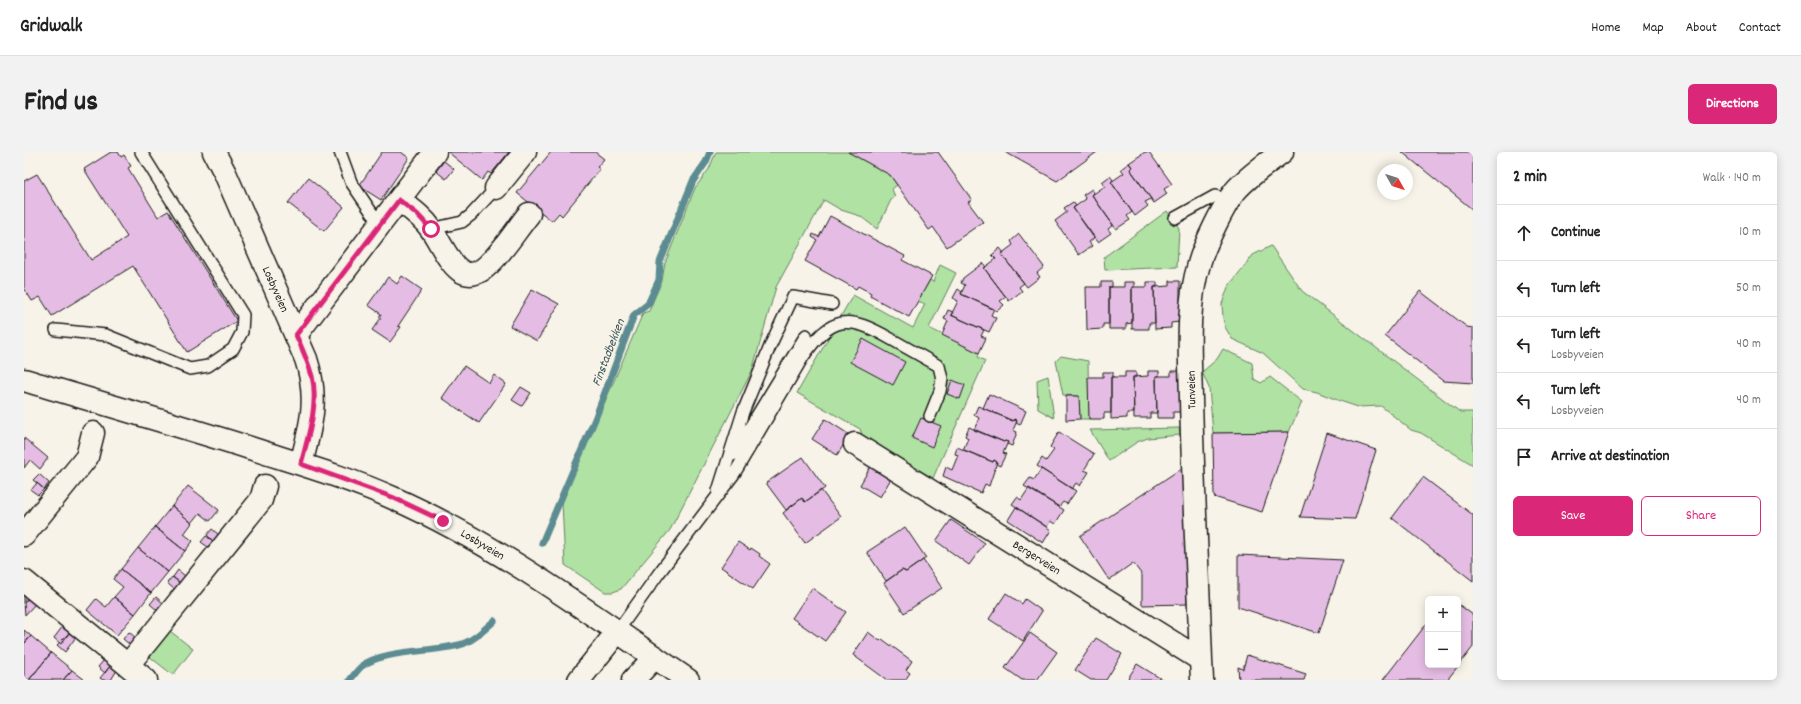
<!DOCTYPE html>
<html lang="en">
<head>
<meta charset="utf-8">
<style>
	:root { --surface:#fff; --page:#f2f2f2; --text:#222; --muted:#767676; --line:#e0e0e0; --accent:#db2777 }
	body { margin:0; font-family:Dekko,sans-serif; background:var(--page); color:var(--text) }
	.controls { position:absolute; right:12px; bottom:12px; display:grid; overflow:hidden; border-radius:6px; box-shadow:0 2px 10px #0003 }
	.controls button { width:36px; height:36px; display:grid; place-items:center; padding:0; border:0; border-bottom:1px solid var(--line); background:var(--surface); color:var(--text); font:20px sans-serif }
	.compass { position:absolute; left:1353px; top:12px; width:36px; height:36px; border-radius:50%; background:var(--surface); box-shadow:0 2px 10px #0003; rotate:129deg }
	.stop { position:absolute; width:12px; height:12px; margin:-9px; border:3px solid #db2777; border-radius:50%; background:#fff }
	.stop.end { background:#db2777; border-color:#fff; box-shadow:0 1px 4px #0008 }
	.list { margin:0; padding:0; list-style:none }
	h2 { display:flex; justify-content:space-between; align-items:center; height:52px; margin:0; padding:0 16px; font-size:17px }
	h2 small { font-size:13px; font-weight:400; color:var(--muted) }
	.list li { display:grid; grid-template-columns:26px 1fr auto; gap:12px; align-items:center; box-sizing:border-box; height:56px; padding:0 16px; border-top:1px solid var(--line) }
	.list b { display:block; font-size:15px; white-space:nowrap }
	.list p { margin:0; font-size:13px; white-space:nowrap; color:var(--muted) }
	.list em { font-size:13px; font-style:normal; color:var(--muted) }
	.actions { display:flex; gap:8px; padding:12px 16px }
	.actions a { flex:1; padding:9px 0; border:1px solid var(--accent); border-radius:6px; text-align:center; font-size:14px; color:var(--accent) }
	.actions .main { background:var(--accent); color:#fff }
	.icon { flex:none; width:22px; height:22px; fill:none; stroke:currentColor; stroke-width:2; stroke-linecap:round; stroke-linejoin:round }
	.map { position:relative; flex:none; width:1449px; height:528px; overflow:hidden; border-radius:6px }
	header { display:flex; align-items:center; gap:24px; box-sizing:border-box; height:56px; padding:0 20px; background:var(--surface); border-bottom:1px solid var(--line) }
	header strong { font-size:19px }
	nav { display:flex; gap:22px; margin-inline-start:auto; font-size:14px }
	.intro { display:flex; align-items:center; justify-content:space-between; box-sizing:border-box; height:96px; padding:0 24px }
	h1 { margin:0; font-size:28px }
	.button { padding:10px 18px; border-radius:6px; background:var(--accent); color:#fff; font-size:14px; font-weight:700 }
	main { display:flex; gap:24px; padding:0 24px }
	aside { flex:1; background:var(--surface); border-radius:6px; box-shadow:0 2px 10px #0003 }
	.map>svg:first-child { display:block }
</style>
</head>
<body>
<header>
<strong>Gridwalk</strong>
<nav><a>Home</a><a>Map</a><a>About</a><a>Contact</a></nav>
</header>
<div class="intro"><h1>Find us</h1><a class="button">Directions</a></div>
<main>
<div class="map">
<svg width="1449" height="528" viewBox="0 0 1449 528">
	<rect width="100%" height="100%" fill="#f7f3e8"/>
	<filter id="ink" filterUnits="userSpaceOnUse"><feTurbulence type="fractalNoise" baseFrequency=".025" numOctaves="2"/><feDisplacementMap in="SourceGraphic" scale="8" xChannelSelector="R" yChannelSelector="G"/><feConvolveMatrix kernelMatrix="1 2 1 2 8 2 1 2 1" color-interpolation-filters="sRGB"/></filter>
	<g filter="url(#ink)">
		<!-- green -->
		<path fill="#afe2a3" stroke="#667f60" d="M 692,0 L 824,0 L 866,23 L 873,33 L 868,37 L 871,45 L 867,48 L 853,77 L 836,64 L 817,58 L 800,48 L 752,135 L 728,219 L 646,378 L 597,437 L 589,440 L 581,440 L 541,413 L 538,350 L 619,161 L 625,159 L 638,128 L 641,111 L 671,36 L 685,17 Z
			M 1143,59 L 1155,76 L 1153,115 L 1081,118 L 1080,105 Z
			M 1247,94 L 1278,139 L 1436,260 L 1449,260 L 1449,313 L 1397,281 L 1387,278 L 1357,254 L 1334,255 L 1316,249 L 1293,240 L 1279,237 L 1239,201 L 1208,187 L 1201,175 L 1199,166 L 1198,152 L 1204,135 L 1229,103 Z
			M 916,113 L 932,121 L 905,176 L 955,201 L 954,205 L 961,209 L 909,326 L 839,286 L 836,277 L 773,241 L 829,143 L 889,176 L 901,152 L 894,149 L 906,128 L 909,130 Z
			M 1199,197 L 1228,211 L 1230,227 L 1237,231 L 1246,225 L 1278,250 L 1265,280 L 1189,281 L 1185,236 L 1178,220 L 1193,207 Z
			M 1037,204 L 1064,209 L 1065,267 L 1056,267 L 1055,244 L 1039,243 L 1032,209 Z
			M 1024,224 L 1030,266 L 1014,257 L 1013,228 Z
			M 1155,276 L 1156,283 L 1124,286 L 1113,290 L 1085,309 L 1066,278 Z
			M 146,479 L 169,497 L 149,523 L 126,505 Z"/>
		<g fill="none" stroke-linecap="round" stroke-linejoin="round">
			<!-- stream -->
			<path stroke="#5b8c91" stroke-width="7" d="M 518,391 L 571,267 L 610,163 L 624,152 L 635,128 L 636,110 L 669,29 L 682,10 L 686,0
				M 326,528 C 330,523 334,517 338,514 C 358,498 409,500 435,493 C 448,490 460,478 470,469"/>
		</g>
		<!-- building -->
		<path fill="#e5bde4" stroke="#1c1c1c" d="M 87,0 L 94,0 L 97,5 L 100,3 L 107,14 L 104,16 L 134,65 L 144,59 L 213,169 L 163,200 L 109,114 L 28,164 L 16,145 L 8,149 L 0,136 L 0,29 L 13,22 L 67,108 L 103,85 L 60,17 Z
			M 358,0 L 377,0 L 385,6 L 357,48 L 335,34 Z
			M 424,0 L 485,0 L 467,22 L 464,20 L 458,28 Z
			M 527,0 L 571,0 L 580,7 L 573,15 L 576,17 L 538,64 L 535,61 L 528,69 L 493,41 Z
			M 824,0 L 914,0 L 948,48 L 944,50 L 959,70 L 923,95 L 909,75 L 905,78 L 866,23 Z
			M 981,0 L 1073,0 L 1033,29 Z
			M 1121,0 L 1125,0 L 1148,32 L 1140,37 L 1143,42 L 1130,51 L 1106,17 L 1108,15 L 1105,11 Z
			M 1378,0 L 1449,0 L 1449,58 Z
			M 420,9 L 430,17 L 422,27 L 412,19 Z
			M 1105,11 L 1108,15 L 1106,17 L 1127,47 L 1121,50 L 1124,54 L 1111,64 L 1087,30 L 1100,21 L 1097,17 Z
			M 1086,24 L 1089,28 L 1087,30 L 1108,60 L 1103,64 L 1106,68 L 1092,77 L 1068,43 L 1081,34 L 1078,30 Z
			M 284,26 L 320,55 L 300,79 L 264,51 Z
			M 1068,37 L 1070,41 L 1068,43 L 1089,73 L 1084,77 L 1087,81 L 1074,90 L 1049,56 L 1062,47 L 1059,43 Z
			M 1049,50 L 1052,54 L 1049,56 L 1070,86 L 1065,90 L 1068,94 L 1055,103 L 1031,69 L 1043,60 L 1040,56 Z
			M 806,64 L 881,104 L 878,108 L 908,124 L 885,165 L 846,144 L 847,141 L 834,134 L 832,137 L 781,109 L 793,88 L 788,85 L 789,82 L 795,85 Z
			M 995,82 L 1020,115 L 1013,121 L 1016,125 L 1003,135 L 977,102 L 989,93 L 987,89 Z
			M 976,96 L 980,101 L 977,102 L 1000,131 L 995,135 L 998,139 L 985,149 L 960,116 L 972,107 L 968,103 Z
			M 959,111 L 962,115 L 960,116 L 982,145 L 976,149 L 980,153 L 973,159 L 937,142 L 941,133 L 937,131 L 939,126 Z
			M 378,124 L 398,138 L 374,174 L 377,175 L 366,190 L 348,178 L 357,166 L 355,165 L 357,162 L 344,153 L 364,125 L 373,132 Z
			M 1146,129 L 1156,129 L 1156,170 L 1147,171 L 1147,176 L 1131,177 L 1130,135 L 1146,134 Z
			M 1077,130 L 1088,130 L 1088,135 L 1085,135 L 1085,172 L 1079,172 L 1079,177 L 1063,178 L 1062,135 L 1077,135 Z
			M 1100,130 L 1110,130 L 1110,135 L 1108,135 L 1108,171 L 1102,172 L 1102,177 L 1085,177 L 1085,135 L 1100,135 Z
			M 1123,130 L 1133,130 L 1133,135 L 1130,135 L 1131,171 L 1125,171 L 1125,177 L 1108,177 L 1108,135 L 1123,135 Z
			M 508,137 L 535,152 L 513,189 L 486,174 Z
			M 934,137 L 938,140 L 937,142 L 970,157 L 967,163 L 972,166 L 965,180 L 927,163 L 934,149 L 929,146 Z
			M 1396,139 L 1443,175 L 1449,176 L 1449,231 L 1419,229 L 1361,184 Z
			M 924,158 L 929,160 L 927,163 L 960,178 L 957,184 L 962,186 L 955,201 L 918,183 L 924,169 L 920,167 Z
			M 839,187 L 881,210 L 869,233 L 826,210 Z
			M 440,214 L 465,231 L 470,223 L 482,232 L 455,271 L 418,246 Z
			M 1124,219 L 1135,219 L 1135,224 L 1132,224 L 1133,261 L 1126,261 L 1126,266 L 1110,266 L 1109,225 L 1124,224 Z
			M 1147,219 L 1158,219 L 1159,260 L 1149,260 L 1149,266 L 1133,266 L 1132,224 L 1147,224 Z
			M 1079,220 L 1089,220 L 1089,225 L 1087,225 L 1087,261 L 1080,261 L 1080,267 L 1065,267 L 1064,225 L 1079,225 Z
			M 1101,220 L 1112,220 L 1112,225 L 1109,225 L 1110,261 L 1103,261 L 1103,266 L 1087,267 L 1087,225 L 1101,225 Z
			M 928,228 L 941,233 L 936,247 L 923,242 Z
			M 497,235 L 507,241 L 498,254 L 488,248 Z
			M 965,242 L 1002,259 L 996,273 L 992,271 L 993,269 L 990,267 L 989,269 L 959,256 Z
			M 1042,244 L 1055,244 L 1056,267 L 1042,268 Z
			M 954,254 L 989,269 L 990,267 L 993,269 L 989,278 L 993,280 L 988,294 L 983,292 L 984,290 L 981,289 L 980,290 L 950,278 L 955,266 L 950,263 Z
			M 897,266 L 917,274 L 908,295 L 888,286 Z
			M 801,267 L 826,283 L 813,303 L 788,287 Z
			M 945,275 L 980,290 L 981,289 L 984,290 L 979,301 L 982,302 L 976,314 L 972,312 L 973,310 L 970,308 L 969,310 L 939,298 L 944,286 L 941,284 Z
			M 1035,280 L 1070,302 L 1060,318 L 1065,320 L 1056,334 L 1052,331 L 1048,337 L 1013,314 L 1018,306 L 1022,309 L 1030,298 L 1026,295 Z
			M 1265,280 L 1238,360 L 1190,345 L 1189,281 Z
			M 1303,281 L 1352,298 L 1331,367 L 1276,365 Z
			M 0,286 L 24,306 L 16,317 L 6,308 L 0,316 Z
			M 933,295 L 969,310 L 970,308 L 973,310 L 965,334 L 961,332 L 957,341 L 919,324 L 922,315 L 928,318 L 934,303 L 931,302 Z
			M 779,305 L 801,336 L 781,350 L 778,346 L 762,358 L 742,331 Z
			M 848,312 L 868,325 L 856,345 L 836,333 Z
			M 1161,314 L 1163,452 L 1118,453 L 1118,423 L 1109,411 L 1085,428 L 1056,384 Z
			M 1017,317 L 1052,339 L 1043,352 L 1039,350 L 1035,355 L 1000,334 L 1006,326 L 1010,328 Z
			M 15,322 L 25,331 L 20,337 L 9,328 Z
			M 1399,325 L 1449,363 L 1449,429 L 1368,366 Z
			M 13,331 L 20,337 L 14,343 L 7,338 Z
			M 164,334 L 195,358 L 186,369 L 176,361 L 168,371 L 148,354 Z
			M 1005,336 L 1040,358 L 1031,372 L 1026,369 L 1023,375 L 988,352 L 993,345 L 997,348 Z
			M 797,338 L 817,365 L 781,391 L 759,361 L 778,346 L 781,350 Z
			M 148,354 L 168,371 L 160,382 L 169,389 L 161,399 L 131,375 Z
			M 992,355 L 1027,378 L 1019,391 L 984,368 Z
			M 927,368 L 961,391 L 945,413 L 912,389 Z
			M 131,375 L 161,399 L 144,420 L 114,396 Z
			M 881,375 L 902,406 L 882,420 L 878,418 L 862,429 L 843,400 Z
			M 188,377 L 195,383 L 189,389 L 183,383 Z
			M 182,384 L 189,389 L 184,395 L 177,390 Z
			M 714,390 L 726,398 L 727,396 L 736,402 L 735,404 L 746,412 L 729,437 L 697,415 Z
			M 114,396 L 144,420 L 127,441 L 97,417 Z
			M 1214,403 L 1319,408 L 1295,481 L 1214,455 Z
			M 899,408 L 918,436 L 880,461 L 860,431 L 878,418 L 882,420 Z
			M 97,417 L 127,441 L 111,462 L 90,445 L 99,435 L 89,427 Z
			M 154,418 L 161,424 L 156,431 L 149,425 Z
			M 148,425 L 156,431 L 150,437 L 143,431 Z
			M 788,436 L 822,460 L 801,489 L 768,466 Z
			M 982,441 L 998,452 L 1001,447 L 1018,459 L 999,489 L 965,467 Z
			M 0,443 L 4,446 L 0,451 Z
			M 90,445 L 111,462 L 93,483 L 63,458 L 72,447 L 82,455 Z
			M 132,445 L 139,451 L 133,458 L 126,452 Z
			M 4,446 L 11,452 L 1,463 L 0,451 Z
			M 1434,452 L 1449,463 L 1449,495 L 1423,528 L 1359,528 L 1404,470 L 1404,513 L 1434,513 Z
			M 39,474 L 46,480 L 37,492 L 30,486 Z
			M 0,478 L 7,484 L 0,492 Z
			M 46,480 L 52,485 L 41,500 L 33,493 Z
			M 105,480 L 112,486 L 106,493 L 99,487 Z
			M 844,480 L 856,489 L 858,487 L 888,509 L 882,518 L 886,521 L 881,528 L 863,528 L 829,503 Z
			M 1006,481 L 1033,500 L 1013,528 L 998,528 L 981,516 Z
			M 7,484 L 27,501 L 5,528 L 0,528 L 0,492 Z
			M 1072,486 L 1098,502 L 1082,528 L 1067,528 L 1051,518 Z
			M 27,501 L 48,518 L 39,528 L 5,528 Z
			M 1223,503 L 1282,522 L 1280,528 L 1215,528 L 1214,515 L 1219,517 Z
			M 80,508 L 87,513 L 81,521 L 74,515 Z
			M 1113,512 L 1139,528 L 1103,528 Z
			M 87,513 L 93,518 L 87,528 L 79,528 L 76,526 Z
			M 48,518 L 61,528 L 39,528 Z"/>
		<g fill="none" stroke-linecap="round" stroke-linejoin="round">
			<!-- lane casing -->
			<g stroke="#1c1c1c" stroke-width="14">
				<path id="lane" d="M 316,0 L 327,30 L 348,61 L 358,71
					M 1151,66 L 1191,44 L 1206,48
					M 407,77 L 438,70 L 447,63 L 472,36
					M 32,178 L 82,183 L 166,217 L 184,214 L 209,197 L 218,180 L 219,163 L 117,0
					M 709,303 L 782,183
					M 694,339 L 719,260 L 747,192 L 769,145 L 808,152
					M 593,480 L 635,421 L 710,322 L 779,205 C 808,162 825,163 867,187 C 883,196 899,205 915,214 L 918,227 L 916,239 L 906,264"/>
			</g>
			<!-- street casing -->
			<g stroke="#1c1c1c" stroke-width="25">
				<path id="street" d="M 472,36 L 501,0
					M 375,48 C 387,57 399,65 407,77 C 421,96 435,142 465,112 C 480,98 492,78 505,62
					M 272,183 L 411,0
					M 831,292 L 1177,508 L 1178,528
					M 0,383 L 63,305 L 69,281
					M 0,429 L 122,528
					M 1177,508 C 1174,421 1169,334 1167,247 C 1166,203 1162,155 1175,112 C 1180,94 1201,50 1213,37 C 1226,23 1243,11 1258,0
					M 104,513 L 237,348 L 241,334"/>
			</g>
			<!-- secondary casing -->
			<g stroke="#1c1c1c" stroke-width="25">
				<path id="secondary" d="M 190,0 L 201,21 L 282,207 C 295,246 287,274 277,312
					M 0,228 C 74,250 149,272 223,295 C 272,311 322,325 369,346 C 475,393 568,463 664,528
					M 555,528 L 593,480
					M 609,528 L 631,505"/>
			</g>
			<!-- lane -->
			<use href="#lane" stroke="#f7f3e8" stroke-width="11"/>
			<!-- street -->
			<use href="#street" stroke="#f7f3e8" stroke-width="22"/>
			<!-- secondary -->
			<use href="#secondary" stroke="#f7f3e8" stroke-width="22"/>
		</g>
	</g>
	<g fill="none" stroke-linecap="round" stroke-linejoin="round" filter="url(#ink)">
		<!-- route -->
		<path stroke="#db2777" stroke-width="5" d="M 407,77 L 393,62 L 375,48 L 272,183 C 278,196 284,210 288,224 C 295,252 284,285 277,312 L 368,345 L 419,369"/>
	</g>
	<g text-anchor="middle" stroke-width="3" stroke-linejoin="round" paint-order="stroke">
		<!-- street labels -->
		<g font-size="12" fill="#1c1c1c" stroke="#f7f3e8">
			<text transform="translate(252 137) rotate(66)" y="4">Losbyveien</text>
			<text transform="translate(1167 238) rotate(-91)" y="4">Tunveien</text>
			<text transform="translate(459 392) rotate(31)" y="4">Losbyveien</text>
			<text transform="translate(1013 405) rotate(32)" y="4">Bergerveien</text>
		</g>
		<!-- water labels -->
		<g font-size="13" font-style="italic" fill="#3c5456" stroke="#f7f3e8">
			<text transform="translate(583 200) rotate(-69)" y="5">Finstadbekken</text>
		</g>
	</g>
</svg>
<div class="controls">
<button>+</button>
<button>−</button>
</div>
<svg class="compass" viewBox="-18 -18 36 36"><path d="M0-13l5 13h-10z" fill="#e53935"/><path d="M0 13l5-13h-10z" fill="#767676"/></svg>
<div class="stop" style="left:407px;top:77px"></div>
<div class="stop end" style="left:419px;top:369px"></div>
</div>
<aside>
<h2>2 min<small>Walk · 140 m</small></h2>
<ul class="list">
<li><svg class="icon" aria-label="ahead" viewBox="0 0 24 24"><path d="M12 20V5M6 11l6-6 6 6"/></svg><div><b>Continue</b></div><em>10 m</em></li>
<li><svg class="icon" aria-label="left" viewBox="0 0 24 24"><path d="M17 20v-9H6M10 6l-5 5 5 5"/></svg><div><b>Turn left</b></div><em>50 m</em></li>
<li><svg class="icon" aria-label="left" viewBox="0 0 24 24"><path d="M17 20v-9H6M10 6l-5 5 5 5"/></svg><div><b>Turn left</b><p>Losbyveien</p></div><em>40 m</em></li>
<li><svg class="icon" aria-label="left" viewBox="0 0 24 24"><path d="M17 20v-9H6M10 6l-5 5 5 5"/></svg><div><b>Turn left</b><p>Losbyveien</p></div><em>40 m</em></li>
<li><svg class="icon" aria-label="arrive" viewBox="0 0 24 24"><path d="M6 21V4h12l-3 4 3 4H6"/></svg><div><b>Arrive at destination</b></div></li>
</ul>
<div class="actions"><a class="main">Save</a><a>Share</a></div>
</aside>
</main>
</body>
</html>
